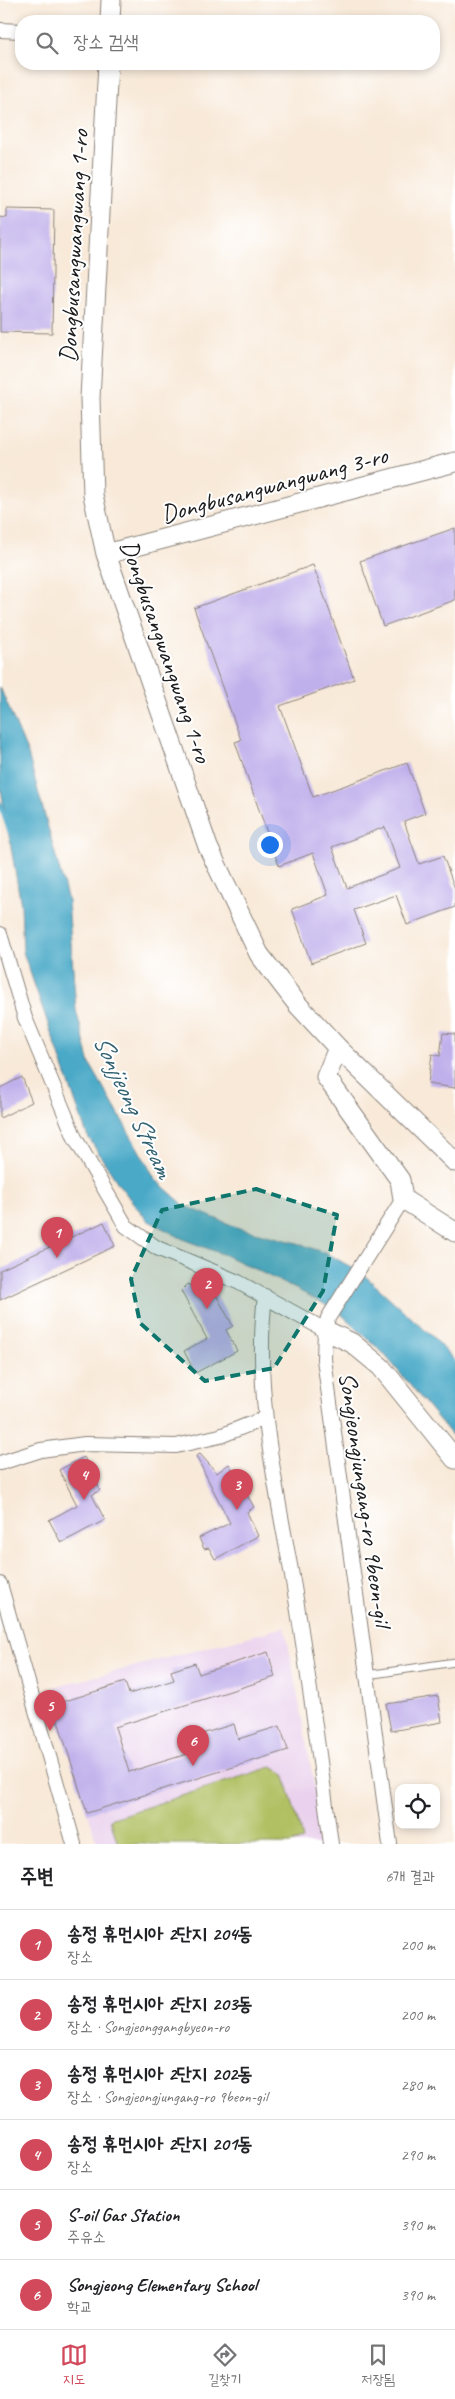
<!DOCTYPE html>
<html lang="ko">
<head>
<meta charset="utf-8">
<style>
	:root { --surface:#fff; --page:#f2f2f2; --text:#202124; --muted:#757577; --line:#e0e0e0; --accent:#d1495b }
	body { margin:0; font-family:Caveat,"Poor Story",sans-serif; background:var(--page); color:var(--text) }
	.controls { position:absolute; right:15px; bottom:15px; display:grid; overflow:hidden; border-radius:10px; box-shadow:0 2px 8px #0003 }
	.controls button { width:45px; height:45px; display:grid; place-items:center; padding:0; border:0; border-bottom:1px solid var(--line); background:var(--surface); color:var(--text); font:25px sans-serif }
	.you { position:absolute; left:269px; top:844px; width:18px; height:18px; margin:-12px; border:4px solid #fff; border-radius:50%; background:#1a73e8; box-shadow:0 0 0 8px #1a73e833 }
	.badge { display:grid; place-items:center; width:32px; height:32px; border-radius:50%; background:var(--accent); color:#fff; font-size:16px; font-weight:700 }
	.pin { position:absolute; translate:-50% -41px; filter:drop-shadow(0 1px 2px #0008) }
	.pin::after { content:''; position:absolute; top:26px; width:18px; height:15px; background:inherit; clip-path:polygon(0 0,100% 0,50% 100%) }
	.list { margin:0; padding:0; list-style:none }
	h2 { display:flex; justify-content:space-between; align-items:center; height:65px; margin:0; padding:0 20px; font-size:21px }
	h2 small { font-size:16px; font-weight:400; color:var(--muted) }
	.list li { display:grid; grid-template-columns:32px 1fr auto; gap:15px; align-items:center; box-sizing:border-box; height:70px; padding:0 20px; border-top:1px solid var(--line) }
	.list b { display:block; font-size:19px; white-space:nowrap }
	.list p { margin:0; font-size:16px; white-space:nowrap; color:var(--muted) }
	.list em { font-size:16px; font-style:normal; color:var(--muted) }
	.icon { flex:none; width:28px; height:28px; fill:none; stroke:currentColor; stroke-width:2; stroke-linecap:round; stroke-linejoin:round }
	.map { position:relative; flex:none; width:455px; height:1844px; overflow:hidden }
	.search { position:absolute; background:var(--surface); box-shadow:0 2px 8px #0003; left:15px; right:15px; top:15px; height:55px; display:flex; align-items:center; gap:12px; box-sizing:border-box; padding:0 18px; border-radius:20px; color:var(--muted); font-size:19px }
	.sheet { height:485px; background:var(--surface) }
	nav { display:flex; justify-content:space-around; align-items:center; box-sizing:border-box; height:70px; border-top:1px solid var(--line); background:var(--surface); font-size:14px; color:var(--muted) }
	nav a { display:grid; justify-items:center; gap:2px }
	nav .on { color:var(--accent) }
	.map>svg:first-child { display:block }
</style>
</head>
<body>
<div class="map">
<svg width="455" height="1844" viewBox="0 0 455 1844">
	<rect width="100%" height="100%" fill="#fff"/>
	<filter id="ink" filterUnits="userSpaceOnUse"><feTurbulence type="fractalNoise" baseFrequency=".02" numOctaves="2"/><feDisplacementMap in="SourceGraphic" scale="10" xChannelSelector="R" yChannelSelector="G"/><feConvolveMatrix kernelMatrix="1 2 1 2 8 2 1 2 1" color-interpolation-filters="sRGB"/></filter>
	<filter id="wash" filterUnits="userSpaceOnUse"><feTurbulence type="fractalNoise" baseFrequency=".0096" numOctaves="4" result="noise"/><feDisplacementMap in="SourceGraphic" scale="20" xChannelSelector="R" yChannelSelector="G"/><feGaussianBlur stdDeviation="1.12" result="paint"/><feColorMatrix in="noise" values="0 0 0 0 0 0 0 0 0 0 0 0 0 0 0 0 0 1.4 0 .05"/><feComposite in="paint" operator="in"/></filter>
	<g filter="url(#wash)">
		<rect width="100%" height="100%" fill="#f8e9d8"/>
		<!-- built -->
		<path fill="#ead1ed" d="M 285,1627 L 325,1844 L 97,1844 L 52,1688 Z"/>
		<!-- green -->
		<path fill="#b0c062" stroke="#666e3f" d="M 271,1767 L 284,1773 L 303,1840 L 290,1844 L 118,1844 L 110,1819 Z"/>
		<!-- water -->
		<path fill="#48a9c7" stroke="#326272" d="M 0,687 L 28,754 L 68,901 L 76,1010 L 90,1064 L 156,1180 L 185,1206 L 239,1228 L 301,1244 L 332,1256 L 364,1275 L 435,1339 L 455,1361 L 455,1439 L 384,1354 L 339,1312 L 298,1290 L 225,1255 L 185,1240 L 147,1220 L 119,1185 L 87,1135 L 23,952 L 21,905 L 0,784 Z"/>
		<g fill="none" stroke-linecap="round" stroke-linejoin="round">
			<!-- stream -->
			<path stroke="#48a9c7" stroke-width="5" d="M 0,804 L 10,832"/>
		</g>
		<g id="blocks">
			<!-- building -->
			<path fill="#bfafeb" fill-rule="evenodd" d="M 7,209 L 54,210 L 52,333 L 0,332 L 0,217 L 7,218 Z
				M 455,528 L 455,600 L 383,626 L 360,561 Z
				M 313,565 L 354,679 L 280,706 L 313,797 L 407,763 L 425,813 L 404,821 L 419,864 L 443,856 L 455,889 L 455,907 L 407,925 L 396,895 L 354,910 L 366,943 L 311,963 L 292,909 L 328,895 L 313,853 L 279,866 L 235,742 L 241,740 L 194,608 ZM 385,827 L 400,868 L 347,888 L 332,847 Z
				M 443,1033 L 455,1034 L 455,1088 L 428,1084 L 432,1054 L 440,1056 Z
				M 22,1077 L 32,1102 L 0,1118 L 0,1088 Z
				M 104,1222 L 115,1246 L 0,1300 L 0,1270 Z
				M 208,1280 L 233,1326 L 226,1330 L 237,1351 L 195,1373 L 184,1351 L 207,1339 L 181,1291 L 188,1284 L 194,1287 Z
				M 200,1454 L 217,1473 L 229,1464 L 254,1507 L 247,1512 L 258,1536 L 215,1559 L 209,1548 L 204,1549 L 199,1538 L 230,1523 L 196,1456 Z
				M 84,1457 L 100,1490 L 92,1495 L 105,1520 L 61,1543 L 49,1520 L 77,1505 L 59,1470 Z
				M 268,1652 L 275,1677 L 115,1727 L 129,1772 L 197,1751 L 192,1737 L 234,1724 L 238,1739 L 280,1726 L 288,1750 L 87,1813 L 53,1705 L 125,1682 L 129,1694 L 174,1680 L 171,1671 L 195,1663 L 199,1674 Z
				M 438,1696 L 442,1722 L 391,1731 L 386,1704 Z"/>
		</g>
	</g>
	<g filter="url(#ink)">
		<use href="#blocks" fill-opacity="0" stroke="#8a827a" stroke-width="1"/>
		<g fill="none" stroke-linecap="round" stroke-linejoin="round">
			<!-- lane casing -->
			<g stroke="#8a827a" stroke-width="9">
				<path id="lane" d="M 367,1675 L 455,1662"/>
			</g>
			<!-- street casing -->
			<g stroke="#8a827a" stroke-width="16">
				<path id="street" d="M 0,30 L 21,31
					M 0,934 L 25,1018 L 75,1138 L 126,1226 L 157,1248 L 238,1282 L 325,1330
					M 265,1296 C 253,1395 278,1495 295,1593 C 309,1676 320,1760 331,1844
					M 0,1463 L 41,1450 L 85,1444 L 176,1446 L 220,1436 L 265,1418
					M 0,1584 L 74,1844
					M 390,1844 L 324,1359 L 325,1330 L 328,1318 L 403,1199"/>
			</g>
			<!-- secondary casing -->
			<g stroke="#8a827a" stroke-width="21">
				<path id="secondary" d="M 110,21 L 111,0
					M 108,64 L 90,398 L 93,495 L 106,554 L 208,847 L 259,954 L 298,1005 L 338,1048 L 455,1162
					M 106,554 L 455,462
					M 338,1048 L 326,1077 L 400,1180 L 403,1199 L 455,1232
					M 325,1330 L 352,1343 L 381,1367 L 455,1459"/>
			</g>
			<!-- lane -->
			<use href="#lane" stroke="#fff" stroke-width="7"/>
			<!-- street -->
			<use href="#street" stroke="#fff" stroke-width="14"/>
			<!-- secondary -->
			<use href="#secondary" stroke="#fff" stroke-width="19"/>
		</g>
	</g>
	<!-- marked area -->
	<path fill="#0f766e" fill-opacity="0.2" stroke="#0f766e" stroke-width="4" stroke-dasharray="10 6" stroke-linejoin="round" d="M 256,1189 L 337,1215 L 323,1291 L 274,1368 L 205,1381 L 140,1323 L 131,1279 L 162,1210 Z"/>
	<g text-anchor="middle" stroke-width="4" stroke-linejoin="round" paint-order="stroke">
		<!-- street labels -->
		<g font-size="25" fill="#1c1c1c" stroke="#fff">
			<text transform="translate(73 246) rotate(-87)" y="9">Dongbusangwangwang 1-ro</text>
			<text transform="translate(274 484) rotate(-15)" y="9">Dongbusangwangwang 3-ro</text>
			<text transform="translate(167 651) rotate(71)" y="9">Dongbusangwangwang 1-ro</text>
			<text transform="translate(366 1499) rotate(82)" y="9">Songjeongjungang-ro 9beon-gil</text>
		</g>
		<!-- water labels -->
		<g font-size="26" font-style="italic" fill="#326272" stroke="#fff">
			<text transform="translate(134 1106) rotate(65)" y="9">Sonjjeong Stream</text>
		</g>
	</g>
</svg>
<div class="controls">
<button><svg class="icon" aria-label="locate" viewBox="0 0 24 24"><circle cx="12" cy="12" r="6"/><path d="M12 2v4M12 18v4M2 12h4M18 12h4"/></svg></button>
</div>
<div class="you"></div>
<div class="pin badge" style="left:57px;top:1258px">1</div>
<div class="pin badge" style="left:207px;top:1309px">2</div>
<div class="pin badge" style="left:237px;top:1510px">3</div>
<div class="pin badge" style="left:84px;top:1500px">4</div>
<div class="pin badge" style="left:50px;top:1731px">5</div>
<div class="pin badge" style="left:193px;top:1766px">6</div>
<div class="search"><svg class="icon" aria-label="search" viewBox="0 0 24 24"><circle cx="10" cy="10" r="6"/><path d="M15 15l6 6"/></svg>장소 검색</div>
</div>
<section class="sheet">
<h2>주변<small>6개 결과</small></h2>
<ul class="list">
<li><span class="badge">1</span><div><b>송정 휴먼시아 2단지 204동</b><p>장소</p></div><em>200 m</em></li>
<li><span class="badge">2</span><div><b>송정 휴먼시아 2단지 203동</b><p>장소 · Songjeonggangbyeon-ro</p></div><em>200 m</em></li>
<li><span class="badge">3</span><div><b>송정 휴먼시아 2단지 202동</b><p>장소 · Songjeongjungang-ro 9beon-gil</p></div><em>280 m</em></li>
<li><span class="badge">4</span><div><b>송정 휴먼시아 2단지 201동</b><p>장소</p></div><em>290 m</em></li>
<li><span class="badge">5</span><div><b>S-oil Gas Station</b><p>주유소</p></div><em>390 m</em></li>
<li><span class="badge">6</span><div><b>Songjeong Elementary School</b><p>학교</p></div><em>390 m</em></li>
</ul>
</section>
<nav>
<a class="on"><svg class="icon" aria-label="map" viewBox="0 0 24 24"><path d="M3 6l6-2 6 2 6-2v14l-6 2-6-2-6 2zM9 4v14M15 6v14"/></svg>지도</a>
<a><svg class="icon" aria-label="directions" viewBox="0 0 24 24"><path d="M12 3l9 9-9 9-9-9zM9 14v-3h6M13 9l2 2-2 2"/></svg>길찾기</a>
<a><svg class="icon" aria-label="saved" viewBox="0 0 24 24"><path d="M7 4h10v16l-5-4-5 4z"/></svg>저장됨</a>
</nav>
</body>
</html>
